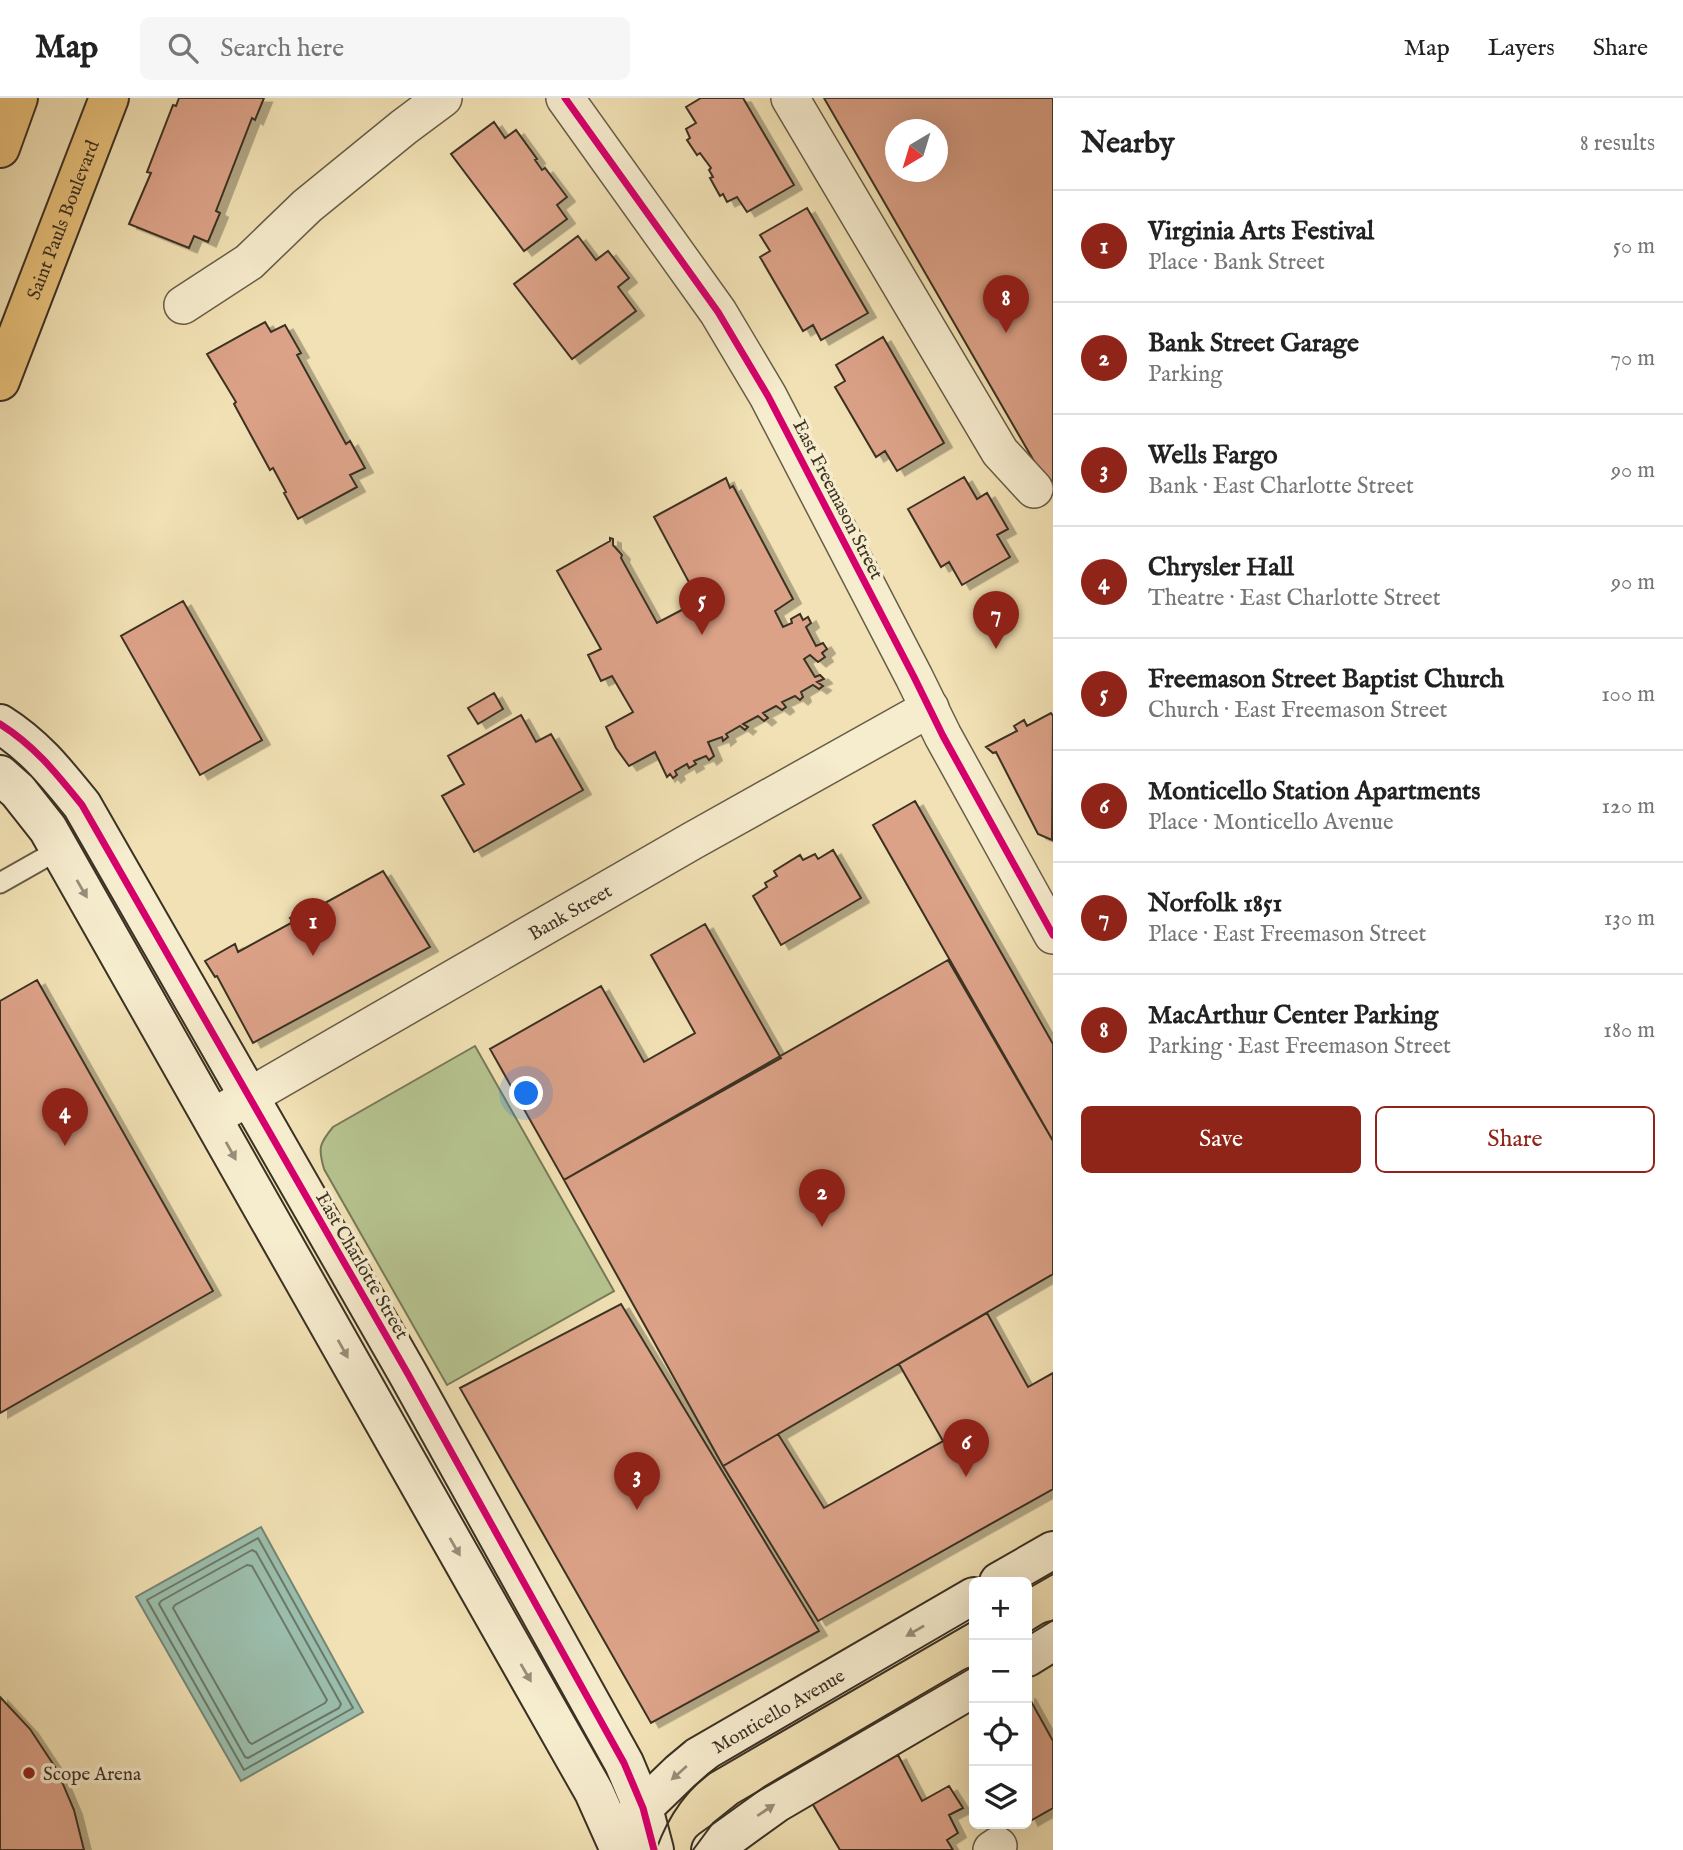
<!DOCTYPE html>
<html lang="en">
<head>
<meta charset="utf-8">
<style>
	:root { --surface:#fff; --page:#f6f6f6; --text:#222; --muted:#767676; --line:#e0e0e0; --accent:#8f2418 }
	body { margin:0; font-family:"IM FELL English",serif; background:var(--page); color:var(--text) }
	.controls { position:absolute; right:21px; bottom:21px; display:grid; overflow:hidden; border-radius:10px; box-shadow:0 7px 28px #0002 }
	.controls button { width:63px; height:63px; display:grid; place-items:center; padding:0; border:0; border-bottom:2px solid var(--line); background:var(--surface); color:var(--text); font:35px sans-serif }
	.compass { position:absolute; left:885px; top:21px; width:63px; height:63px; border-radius:50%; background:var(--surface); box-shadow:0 7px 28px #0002; rotate:218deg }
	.you { position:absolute; left:527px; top:996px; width:24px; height:24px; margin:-18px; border:5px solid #fff; border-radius:50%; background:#1a73e8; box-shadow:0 0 0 10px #1a73e833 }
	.badge { display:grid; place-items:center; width:46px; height:46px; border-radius:50%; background:var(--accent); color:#fff; font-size:23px; font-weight:700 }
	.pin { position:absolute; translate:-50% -58px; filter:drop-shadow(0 2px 4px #0008) }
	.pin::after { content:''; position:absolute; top:37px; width:24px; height:21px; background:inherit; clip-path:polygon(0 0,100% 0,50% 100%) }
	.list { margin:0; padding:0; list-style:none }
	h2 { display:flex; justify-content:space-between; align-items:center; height:91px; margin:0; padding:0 28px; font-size:30px }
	h2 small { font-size:23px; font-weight:400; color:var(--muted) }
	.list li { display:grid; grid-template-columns:46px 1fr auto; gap:21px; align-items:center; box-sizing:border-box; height:112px; padding:0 28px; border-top:2px solid var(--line) }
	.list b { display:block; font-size:26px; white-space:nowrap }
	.list p { margin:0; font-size:23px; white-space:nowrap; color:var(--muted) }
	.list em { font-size:23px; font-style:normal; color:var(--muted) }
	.actions { display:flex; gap:14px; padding:21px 28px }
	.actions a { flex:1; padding:16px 0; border:2px solid var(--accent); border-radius:10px; text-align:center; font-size:24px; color:var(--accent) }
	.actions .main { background:var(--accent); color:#fff }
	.icon { flex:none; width:38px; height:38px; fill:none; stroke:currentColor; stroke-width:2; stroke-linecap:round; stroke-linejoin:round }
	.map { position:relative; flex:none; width:1053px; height:1752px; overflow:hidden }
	header { display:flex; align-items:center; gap:42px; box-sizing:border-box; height:98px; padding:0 35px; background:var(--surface); border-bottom:2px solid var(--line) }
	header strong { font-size:33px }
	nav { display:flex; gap:38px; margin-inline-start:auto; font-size:24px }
	.search { width:490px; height:63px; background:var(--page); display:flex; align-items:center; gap:18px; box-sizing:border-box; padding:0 24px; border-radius:10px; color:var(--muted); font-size:26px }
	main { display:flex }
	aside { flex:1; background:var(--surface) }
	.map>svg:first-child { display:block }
</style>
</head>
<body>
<header>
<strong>Map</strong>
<div class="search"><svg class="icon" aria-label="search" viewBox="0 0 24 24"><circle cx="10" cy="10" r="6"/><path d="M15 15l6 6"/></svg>Search here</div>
<nav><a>Map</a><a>Layers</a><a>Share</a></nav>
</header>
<main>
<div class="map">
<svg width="1053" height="1752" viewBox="0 0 1053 1752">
	<defs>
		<filter id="shadow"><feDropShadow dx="8" dy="4.5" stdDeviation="0" flood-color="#0004"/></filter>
	</defs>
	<rect width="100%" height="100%" fill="#f1e1b4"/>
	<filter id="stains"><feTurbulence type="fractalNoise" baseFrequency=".00286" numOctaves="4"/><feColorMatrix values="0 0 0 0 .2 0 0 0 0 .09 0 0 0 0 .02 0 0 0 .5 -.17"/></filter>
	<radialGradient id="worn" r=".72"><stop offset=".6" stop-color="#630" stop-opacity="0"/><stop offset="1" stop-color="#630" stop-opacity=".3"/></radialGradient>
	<!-- green -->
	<path fill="#b6c490" stroke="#787a5a" stroke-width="2" d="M 475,948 L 614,1193 L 447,1287 L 324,1071 C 318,1050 319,1046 333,1029 Z"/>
	<!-- water -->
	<path fill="#9bbeac" stroke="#758676" stroke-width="2" d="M 261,1429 L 363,1614 L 241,1683 L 136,1499 Z"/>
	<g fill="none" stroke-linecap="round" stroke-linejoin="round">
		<!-- shore -->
		<path stroke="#6b7868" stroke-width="2" d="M 258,1440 L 353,1610 L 244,1672 L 147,1502 Z
			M 252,1452 L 256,1454 L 341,1606 L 339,1610 L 248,1660 L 245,1659 L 159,1506 L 161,1503 Z
			M 247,1467 L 252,1468 L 327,1602 L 325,1605 L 252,1646 L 249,1644 L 173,1510 L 175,1507 Z"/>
	</g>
	<!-- building -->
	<path fill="#dca288" stroke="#3b3124" stroke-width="2" fill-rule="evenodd" filter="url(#shadow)" d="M 179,0 L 264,0 L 255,22 L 252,20 L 216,113 L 220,115 L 208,144 L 194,138 L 189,150 L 129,126 L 151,75 L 147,74 L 173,7 L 176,8 Z
		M 701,0 L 743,0 L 794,87 L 747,114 L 737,99 L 727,104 L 723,96 L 720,98 L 710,80 L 713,79 L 709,72 L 711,70 L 700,55 L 697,57 L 687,42 L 690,40 L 686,31 L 696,25 L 686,9 Z
		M 824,0 L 1053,0 L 1053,396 ZM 895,32 L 937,32 L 937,74 L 895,74 Z
		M 494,24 L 505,40 L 516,32 L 537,61 L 535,62 L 542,72 L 545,70 L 567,99 L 557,107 L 567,121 L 524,153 L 451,56 Z
		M 807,110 L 868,215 L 821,242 L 813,227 L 803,233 L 760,159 L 770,153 L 760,137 Z
		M 578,138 L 596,162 L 608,153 L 629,180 L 618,189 L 636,213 L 572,261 L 514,186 Z
		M 265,224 L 271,234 L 285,227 L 301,255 L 297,257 L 346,346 L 350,343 L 365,370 L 350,377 L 357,389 L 298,421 L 284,395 L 286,394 L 273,370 L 270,372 L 234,306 L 236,304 L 207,256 Z
		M 883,239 L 944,345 L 897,373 L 885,353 L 876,359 L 835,289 L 845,283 L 836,267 Z
		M 964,379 L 977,401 L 987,395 L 1008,431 L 997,437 L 1010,459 L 962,487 L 949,464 L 941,469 L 908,411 Z
		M 726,380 L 730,390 L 733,388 L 793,501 L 775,513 L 783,529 L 792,525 L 791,521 L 800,516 L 803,522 L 808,519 L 811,525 L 806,529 L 816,548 L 823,545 L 827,551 L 822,555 L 825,559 L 818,564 L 810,557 L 804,561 L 815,579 L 820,577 L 824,581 L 817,584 L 823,588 L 819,591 L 813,587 L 801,594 L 803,599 L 800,602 L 795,598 L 782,604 L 786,609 L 782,612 L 776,608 L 763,615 L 768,620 L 764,623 L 758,618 L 743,626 L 748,629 L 745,632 L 740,628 L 726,636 L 728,639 L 723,643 L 722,639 L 708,644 L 714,658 L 709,662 L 706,658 L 694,663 L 696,666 L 689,670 L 687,666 L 675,673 L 677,677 L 673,680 L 670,676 L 667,679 L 655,654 L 629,668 L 616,650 L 606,629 L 633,614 L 612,578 L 601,583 L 588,557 L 601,551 L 557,473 L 610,443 L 610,440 L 613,441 L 613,447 L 622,457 L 621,460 L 657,525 L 699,503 L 654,419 Z
		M 183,503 L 262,642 L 200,677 L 121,538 Z
		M 494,595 L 503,611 L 478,626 L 468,610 Z
		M 1051,615 L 1053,618 L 1052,742 L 1038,736 L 996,654 L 993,655 L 986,649 L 1017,633 L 1014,628 L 1024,622 L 1027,628 Z
		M 521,617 L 536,644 L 551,636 L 583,692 L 474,754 L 442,698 L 464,686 L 448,658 Z
		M 915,703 L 1053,946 L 1053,1043 L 873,727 Z
		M 833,752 L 861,800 L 781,847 L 753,798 L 767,789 L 765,785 L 777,778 L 774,773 L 800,757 L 803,762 L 815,756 L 818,761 Z
		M 383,773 L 430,849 L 253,945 L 217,878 L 215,879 L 205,863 L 235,846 L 238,854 L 293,824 L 290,820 L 303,811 L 305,816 Z
		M 705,826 L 781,960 L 564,1082 L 490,951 L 601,888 L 644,964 L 695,935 L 651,857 Z
		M 948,862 L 1053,1043 L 1053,1176 L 723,1368 L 564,1082 Z
		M 37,882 L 213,1193 L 0,1315 L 0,903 Z
		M 621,1206 L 819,1533 L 651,1625 L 460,1290 Z
		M 987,1215 L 1028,1289 L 1053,1275 L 1053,1391 L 818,1523 L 723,1368 L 778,1336 L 824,1410 L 943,1343 L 899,1266 Z
		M 1027,1596 L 1053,1643 L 1053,1710 L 1030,1723 L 1027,1716 Z
		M 0,1599 L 30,1631 L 57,1672 L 74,1712 L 84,1752 L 0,1752 Z
		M 898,1657 L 922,1703 L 949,1688 L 963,1710 L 949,1717 L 958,1735 L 947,1742 L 953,1752 L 840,1752 L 812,1705 Z"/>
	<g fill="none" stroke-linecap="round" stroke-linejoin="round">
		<!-- lane casing -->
		<g stroke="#685d48" stroke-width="23">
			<path id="lane" d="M 0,785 L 60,751"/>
		</g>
		<!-- street casing -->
		<g stroke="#685d48" stroke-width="40">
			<g id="street">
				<path d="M 565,0 L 718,214 L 768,298 L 914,579 L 943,638 L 1053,837"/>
				<path d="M 790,0 L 1000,354 L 1034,391"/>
				<path d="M 183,207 L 249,164 L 307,108 L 404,29 L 443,0"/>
				<path id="s1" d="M 212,1020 L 692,743 L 930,610"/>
				<path d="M 992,1752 L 998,1748"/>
			</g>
		</g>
		<!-- secondary casing -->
		<g stroke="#3b3124" stroke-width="42">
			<g id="secondary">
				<path d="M 0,626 C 35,648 56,675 82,707 L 408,1276 L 624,1665 L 643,1710 L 654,1752"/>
				<path d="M 0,677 L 18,693 L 48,731 L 594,1694 L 620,1752"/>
				<path d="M 999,1484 L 1053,1453"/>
				<path d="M 1027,1559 L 1053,1543"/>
				<path id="s2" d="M 626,1726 L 680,1674 L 698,1659 L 974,1499"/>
				<path d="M 711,1752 L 776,1705 L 974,1589"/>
			</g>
		</g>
		<!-- primary casing -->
		<g stroke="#3b3124" stroke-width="42">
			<g id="primary">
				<path d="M 0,50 L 18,0"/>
				<path id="s3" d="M 0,283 L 109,0"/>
			</g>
		</g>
		<!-- lane -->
		<use href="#lane" stroke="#f6ecce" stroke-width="19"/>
		<!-- street -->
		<use href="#street" stroke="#f6ecce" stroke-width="37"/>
		<!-- secondary -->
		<use href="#secondary" stroke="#f6ecce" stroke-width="38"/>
		<!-- primary -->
		<use href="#primary" stroke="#e8c07a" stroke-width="38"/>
		<!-- tram -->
		<path stroke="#3b3124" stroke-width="2" d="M 1027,1489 L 1053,1474
			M 1027,1538 L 1053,1522
			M 656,1752 C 669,1716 687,1691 718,1668 L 974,1519
			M 693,1752 L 713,1725 L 738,1705 L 974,1568"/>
		<!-- cycleway casing -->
		<g stroke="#f6ecce" stroke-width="11">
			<path id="cycleway" d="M 565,0 L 718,214 L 768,298 L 914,579 L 943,638 L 1053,837
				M 0,626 C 35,648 56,675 82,707 L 408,1276 L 624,1665 L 643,1710 L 654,1752"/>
		</g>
		<!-- cycleway -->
		<use href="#cycleway" stroke="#d6006c" stroke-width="7"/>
	</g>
	<!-- one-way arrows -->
	<defs><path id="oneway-solid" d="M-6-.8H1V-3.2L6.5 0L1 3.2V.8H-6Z" transform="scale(1.75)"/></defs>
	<g fill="#988e79">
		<use href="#oneway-solid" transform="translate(82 791) rotate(60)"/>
		<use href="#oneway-solid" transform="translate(231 1053) rotate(61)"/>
		<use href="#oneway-solid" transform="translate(343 1251) rotate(61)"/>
		<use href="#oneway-solid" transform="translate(455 1449) rotate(60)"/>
		<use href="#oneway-solid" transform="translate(915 1533) rotate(150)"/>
		<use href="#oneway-solid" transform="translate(526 1575) rotate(60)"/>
		<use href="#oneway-solid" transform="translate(679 1675) rotate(138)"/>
		<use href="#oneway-solid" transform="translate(766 1712) rotate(-34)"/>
	</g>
	<!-- markers -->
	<circle fill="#8f2418" stroke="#f6ecce" stroke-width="2.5" cx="29" cy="1675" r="7"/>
	<g text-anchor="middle" stroke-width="7" stroke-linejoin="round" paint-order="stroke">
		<!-- street labels -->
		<g font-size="19" fill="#3b3124" stroke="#f6ecce">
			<text dy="7" stroke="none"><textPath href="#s3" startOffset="173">Saint Pauls Boulevard</textPath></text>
			<text transform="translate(839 401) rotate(63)" y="7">East Freemason Street</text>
			<text dy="7" stroke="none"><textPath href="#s1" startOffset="413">Bank Street</textPath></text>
			<text transform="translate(363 1167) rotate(60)" y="7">East Charlotte Street</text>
			<text dy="7" stroke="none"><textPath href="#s2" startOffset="191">Monticello Avenue</textPath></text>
		</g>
		<!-- poi labels -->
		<g font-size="19" fill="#3b3124" stroke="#f6ecce" text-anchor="start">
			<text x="43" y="1682">Scope Arena</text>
		</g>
	</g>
	<rect width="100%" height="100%" filter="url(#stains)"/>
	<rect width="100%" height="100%" fill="url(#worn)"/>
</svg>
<div class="controls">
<button>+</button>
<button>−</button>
<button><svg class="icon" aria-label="locate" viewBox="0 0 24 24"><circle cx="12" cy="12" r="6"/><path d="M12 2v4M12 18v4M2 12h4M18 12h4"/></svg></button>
<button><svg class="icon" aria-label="layers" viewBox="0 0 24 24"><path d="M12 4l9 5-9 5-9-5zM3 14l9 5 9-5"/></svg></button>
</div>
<svg class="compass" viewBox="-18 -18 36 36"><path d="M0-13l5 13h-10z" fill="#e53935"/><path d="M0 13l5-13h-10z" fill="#767676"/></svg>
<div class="you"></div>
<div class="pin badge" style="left:313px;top:858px">1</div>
<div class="pin badge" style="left:822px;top:1129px">2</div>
<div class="pin badge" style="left:637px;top:1412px">3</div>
<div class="pin badge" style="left:65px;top:1048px">4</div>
<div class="pin badge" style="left:702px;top:537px">5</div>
<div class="pin badge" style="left:966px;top:1379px">6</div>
<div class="pin badge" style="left:996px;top:551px">7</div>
<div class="pin badge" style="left:1006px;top:235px">8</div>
</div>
<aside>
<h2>Nearby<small>8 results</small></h2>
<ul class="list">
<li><span class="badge">1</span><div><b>Virginia Arts Festival</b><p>Place · Bank Street</p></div><em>50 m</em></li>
<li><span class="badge">2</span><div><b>Bank Street Garage</b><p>Parking</p></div><em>70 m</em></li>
<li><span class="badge">3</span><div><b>Wells Fargo</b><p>Bank · East Charlotte Street</p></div><em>90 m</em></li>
<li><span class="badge">4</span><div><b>Chrysler Hall</b><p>Theatre · East Charlotte Street</p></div><em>90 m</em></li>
<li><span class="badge">5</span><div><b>Freemason Street Baptist Church</b><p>Church · East Freemason Street</p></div><em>100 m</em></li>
<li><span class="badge">6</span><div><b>Monticello Station Apartments</b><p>Place · Monticello Avenue</p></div><em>120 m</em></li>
<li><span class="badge">7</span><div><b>Norfolk 1851</b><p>Place · East Freemason Street</p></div><em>130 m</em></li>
<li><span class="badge">8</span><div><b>MacArthur Center Parking</b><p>Parking · East Freemason Street</p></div><em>180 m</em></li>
</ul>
<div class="actions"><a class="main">Save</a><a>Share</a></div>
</aside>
</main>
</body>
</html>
